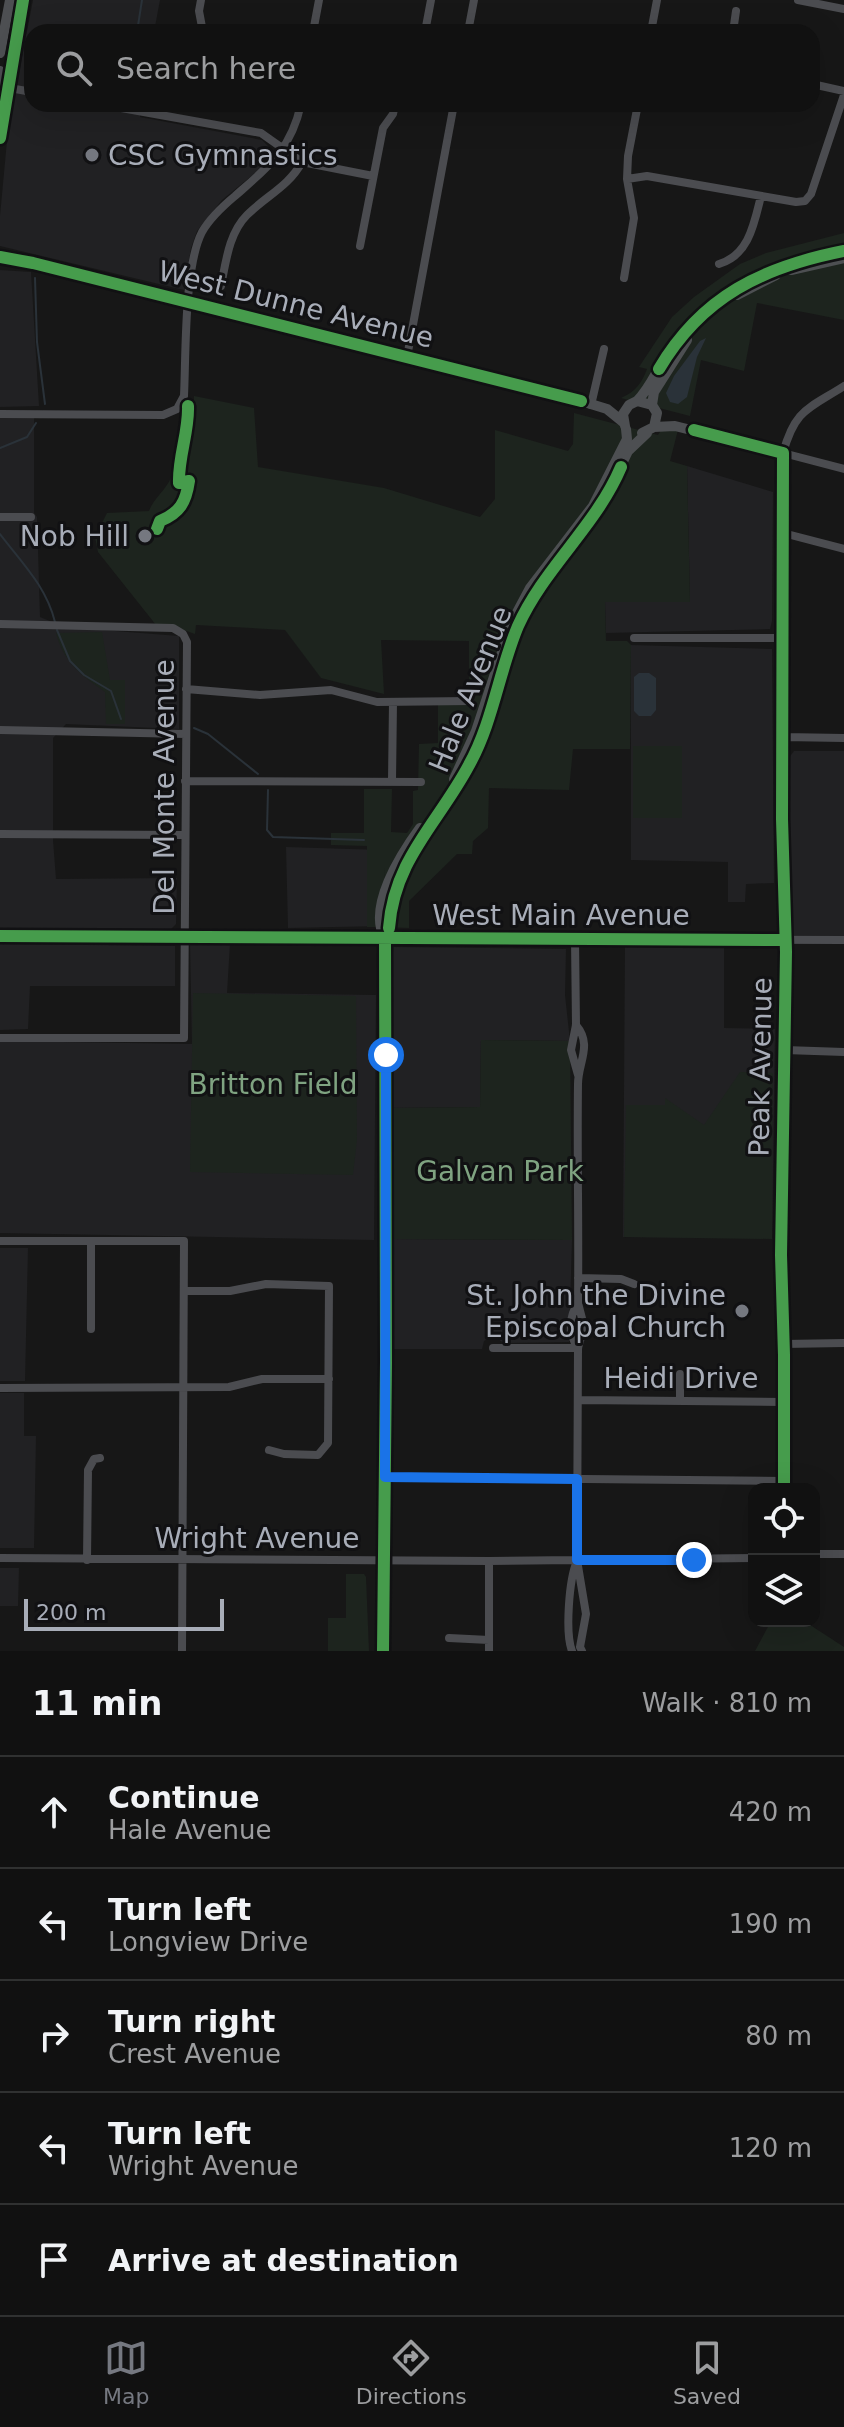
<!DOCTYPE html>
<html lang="en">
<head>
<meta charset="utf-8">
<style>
	:root { --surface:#111; --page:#1e1f1f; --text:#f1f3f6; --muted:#9c9d9f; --line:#303131; --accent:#757880 }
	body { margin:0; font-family:"DejaVu Sans",sans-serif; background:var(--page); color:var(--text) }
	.controls { position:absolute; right:24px; bottom:24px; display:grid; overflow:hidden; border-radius:16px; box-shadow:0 8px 32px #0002 }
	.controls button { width:72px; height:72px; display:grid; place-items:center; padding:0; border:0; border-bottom:2px solid var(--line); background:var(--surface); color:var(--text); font:40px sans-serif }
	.scale { position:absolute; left:24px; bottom:20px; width:200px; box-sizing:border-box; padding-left:8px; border:4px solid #a8adb8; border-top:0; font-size:22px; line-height:28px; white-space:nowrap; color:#a8adb8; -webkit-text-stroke:6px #111113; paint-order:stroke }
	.stop { position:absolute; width:24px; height:24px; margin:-18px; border:6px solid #1a73e8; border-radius:50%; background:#fff }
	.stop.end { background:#1a73e8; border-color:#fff; box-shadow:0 2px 8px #0008 }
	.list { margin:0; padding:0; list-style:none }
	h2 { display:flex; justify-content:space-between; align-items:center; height:104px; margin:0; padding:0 32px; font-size:34px }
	h2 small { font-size:26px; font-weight:400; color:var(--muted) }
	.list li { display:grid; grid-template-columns:52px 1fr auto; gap:24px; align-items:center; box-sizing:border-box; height:112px; padding:0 32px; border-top:2px solid var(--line) }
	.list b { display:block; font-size:30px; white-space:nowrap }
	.list p { margin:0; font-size:26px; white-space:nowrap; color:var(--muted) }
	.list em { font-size:26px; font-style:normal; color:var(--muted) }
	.icon { flex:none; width:44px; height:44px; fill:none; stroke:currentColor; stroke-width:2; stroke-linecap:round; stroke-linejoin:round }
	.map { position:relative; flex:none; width:844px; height:1651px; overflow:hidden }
	.search { position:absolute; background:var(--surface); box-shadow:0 8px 32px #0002; left:24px; right:24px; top:24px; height:88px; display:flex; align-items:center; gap:20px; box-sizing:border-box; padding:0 28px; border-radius:24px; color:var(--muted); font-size:30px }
	.sheet { height:664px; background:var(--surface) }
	nav { display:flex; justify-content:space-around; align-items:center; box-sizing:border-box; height:112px; border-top:2px solid var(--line); background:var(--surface); font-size:22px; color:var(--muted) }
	nav a { display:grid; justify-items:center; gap:4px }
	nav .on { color:var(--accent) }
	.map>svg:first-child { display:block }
</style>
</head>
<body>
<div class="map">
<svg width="844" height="1651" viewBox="0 0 844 1651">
	<rect width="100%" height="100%" fill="#171717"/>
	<!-- built -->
	<path fill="#212123" d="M 33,0 L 160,0 L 154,32 L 32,32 L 32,104 L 141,104 L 140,117 L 262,140 L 269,147 L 271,155 L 265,165 L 222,200 L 197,231 L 191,248 L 184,290 L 0,246 L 0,216 L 8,130 Z
		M 0,270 L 31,272 L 39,406 L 0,407 Z
		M 0,418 L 34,418 L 34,513 L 37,517 L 40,617 L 64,627 L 179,636 L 179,729 L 66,724 L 53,738 L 53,840 L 56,879 L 177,878 L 176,924 L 169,931 L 0,929 Z
		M 687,466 L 773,492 L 772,621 L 770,629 L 606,633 L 605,602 L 690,601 Z
		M 631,645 L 772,649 L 774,883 L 746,884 L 745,902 L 728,902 L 728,862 L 631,860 Z
		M 794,751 L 844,751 L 844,939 L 792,938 L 787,934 L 788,759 Z
		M 286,847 L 382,850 L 382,926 L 288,928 Z
		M 190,943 L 230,944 L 227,993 L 376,995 L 374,1240 L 0,1233 L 0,1041 L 192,1044 Z
		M 0,944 L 175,946 L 175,986 L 30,986 L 28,1029 L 0,1030 Z
		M 625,946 L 724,947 L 724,1028 L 775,1029 L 772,1238 L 623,1237 Z
		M 393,947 L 566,949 L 565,995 L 570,1041 L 481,1040 L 480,1107 L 391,1108 Z
		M 391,1239 L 572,1240 L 569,1342 L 504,1343 L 493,1336 L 484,1341 L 482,1349 L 392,1349 Z
		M 0,1248 L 28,1248 L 25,1381 L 0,1381 Z
		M 0,1393 L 24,1393 L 24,1436 L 36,1436 L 34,1548 L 0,1548 Z
		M 0,1568 L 19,1568 L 18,1606 L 0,1606 Z"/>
	<!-- green -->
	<path fill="#1d241e" d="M 844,233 L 844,320 L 757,303 L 744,371 L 701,360 L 690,416 L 621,398 C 635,392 642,383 647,369 L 639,367 L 672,317 L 694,297 L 740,264 L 766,253 Z
		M 194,396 L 254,408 L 258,467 L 384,488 L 480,517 L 495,499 L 495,430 L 568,451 L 573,444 L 574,413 L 658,435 L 663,427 L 678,430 L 670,461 L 687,466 L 690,602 L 605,602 L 606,641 L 627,641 L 631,645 L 630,749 L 573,749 L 569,790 L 489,788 L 488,828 L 473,841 L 472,854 L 457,854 L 409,901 L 409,928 L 385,927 L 384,868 L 384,927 L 367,927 L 367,846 L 331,845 L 331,833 L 364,833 L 364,789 L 392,789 L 391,832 L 407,833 L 413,824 L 413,791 L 418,790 L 419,744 L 438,743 L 438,702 L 469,701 L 469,641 L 381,640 L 384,694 L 321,678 L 285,630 L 196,625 L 195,634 L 178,628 L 156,625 L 98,552 L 95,537 L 107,513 L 149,511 C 154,498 165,491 171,478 C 181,458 181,429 184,407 L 194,405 Z
		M 102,632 L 110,680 L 125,680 L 125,724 L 106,724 L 105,692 C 81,675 64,663 56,633 Z
		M 633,746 L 682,746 L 682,818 L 633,818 Z
		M 193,993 L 356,996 L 357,1140 L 353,1175 L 190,1172 Z
		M 481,1040 L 570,1041 L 572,1240 L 391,1239 L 391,1108 L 480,1107 Z
		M 740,1072 L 773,1073 L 772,1239 L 624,1237 L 626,1105 L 665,1105 L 665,1098 L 704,1125 Z
		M 346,1574 L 364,1574 L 366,1577 L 369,1651 L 328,1651 L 328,1618 L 346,1618 Z
		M 771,1621 L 804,1621 L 844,1647 L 844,1651 L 755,1651 Z"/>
	<!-- water -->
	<path fill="#2a3239" d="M 706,338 L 697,357 L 687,397 L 678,404 L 670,402 L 666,393 L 674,376 L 700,341 Z
		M 639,673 L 649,673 L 656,678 L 656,710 L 651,716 L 639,716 L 634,711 L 634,677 Z"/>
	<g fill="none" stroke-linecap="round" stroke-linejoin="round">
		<!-- stream -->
		<path stroke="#2a3239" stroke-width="2" d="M 137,32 L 142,0
			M 35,278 L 37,342 L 45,404
			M 0,448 L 27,437 L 36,423
			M 0,534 C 22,563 46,586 55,622
			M 57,630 L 70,661 L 84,675 L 111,691 L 121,719
			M 194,728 L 208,734 L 258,774
			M 268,790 L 267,830 L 273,837 L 364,840"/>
		<!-- minor -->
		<path stroke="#4b4c50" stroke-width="8" d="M 201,0 L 199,11 L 202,27
			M 798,0 L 844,9
			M 313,32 L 319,0
			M 425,32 L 431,0
			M 468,32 L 474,0
			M 651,32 L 657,0
			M 733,32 L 736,11
			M 0,70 L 4,87 L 32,92
			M 812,84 L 844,91
			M 99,104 L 261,133 L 302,162 L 373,176
			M 627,179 L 647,176 L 796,202 L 805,201 L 811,194 L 844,95
			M 360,246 L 383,128 L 393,114 L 395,104
			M 719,264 C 749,255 754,224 761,196
			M 624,278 L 634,218 L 627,179 L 628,156 L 638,104
			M 221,286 C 226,261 229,233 247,215 C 266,196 289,186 302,162
			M 407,357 L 454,104
			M 591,405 L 604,349
			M 0,414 L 163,415 L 177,409 L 184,396 C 186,354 184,267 202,232 C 210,218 223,206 235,196 C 268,167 291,150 301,104
			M 783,453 L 844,469
			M 0,517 L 31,517
			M 783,533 L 844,549
			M 0,624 L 173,628 L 183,634 L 187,642 L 184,1038 L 0,1038
			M 634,638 L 784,638
			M 186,689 L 260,695 L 331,690 L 377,702 L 470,701
			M 0,730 L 186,734
			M 783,737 L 844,738
			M 185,781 L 421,782
			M 392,781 L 393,702
			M 0,834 L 184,835
			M 385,939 L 844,940
			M 575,939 L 576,1025 L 571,1050 L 578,1075
			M 576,1025 C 593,1045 578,1062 578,1084 C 577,1157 579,1230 578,1303 L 584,1326 L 578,1348 L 577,1560 L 586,1614 L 580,1647 L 582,1651
			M 785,1050 L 844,1052
			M 0,1241 L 184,1241 L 182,1651
			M 91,1241 L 91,1329
			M 578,1278 L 621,1279 L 634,1284
			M 184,1291 L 230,1291 L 266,1284 L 329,1286 L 328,1443 L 318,1455 L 284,1454 L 269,1450
			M 784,1344 L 844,1343
			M 493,1348 L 578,1348
			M 578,1348 C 568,1334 569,1316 578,1303
			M 0,1388 L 229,1387 L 262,1379 L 329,1379
			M 578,1400 L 783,1402
			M 680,1400 L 680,1374
			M 385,1477 L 784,1481
			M 784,1489 L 784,1355 L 781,1255 L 786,952 L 782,819 L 783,453 C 795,409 808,409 844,386
			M 814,1554 L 844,1554
			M 0,1558 L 489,1561 L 754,1558
			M 87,1560 L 88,1470 L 94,1459 L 100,1458
			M 449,1638 L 489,1640
			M 489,1651 L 489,1561
			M 572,1651 C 565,1633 569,1579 577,1561"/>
		<!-- major -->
		<path stroke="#4d4f52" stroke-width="10" d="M 0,53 L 10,0
			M 0,138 L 23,0
			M 0,257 L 33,263 L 581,401 L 607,409 L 623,422
			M 791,270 L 844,258
			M 737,295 L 776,275
			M 637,401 C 652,386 658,366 671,349 C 719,288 770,266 844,251
			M 652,405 L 654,392 L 687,340
			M 625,426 L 623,414 L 629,405 L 637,401 L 652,405 L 657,413 L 654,427
			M 642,433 L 654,427 L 675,426 L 783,453
			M 454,779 L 476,731 L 512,622 L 530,588 L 593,506 L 627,439 L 626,429
			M 0,936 L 385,939
			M 385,939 C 367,907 401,854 420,828
			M 383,1651 L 386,1362 L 385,939 L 393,896 L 402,870 L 471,762 L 519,626 L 536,594 L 600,509 L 628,451 L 647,433"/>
		<!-- cycleway casing -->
		<g stroke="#111113" stroke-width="17">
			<path id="cycleway" d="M 0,138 L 23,0
				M 0,257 L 33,263 L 581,401
				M 659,369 C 702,296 763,267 844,251
				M 694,430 L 783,453 L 782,819 L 786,952 L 781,1255 L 784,1355 L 784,1489
				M 157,529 L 160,521 C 180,513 186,502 189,481 L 179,483 C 178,457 189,432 188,406
				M 389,928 C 394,859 439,822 469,765 C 493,722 499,671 518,626 C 544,568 596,526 621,467
				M 0,936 L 785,940
				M 383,1651 L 386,1362 L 385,939"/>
		</g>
		<!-- cycleway -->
		<use href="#cycleway" stroke="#469c4c" stroke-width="12"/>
	</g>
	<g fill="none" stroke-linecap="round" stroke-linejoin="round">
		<!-- route -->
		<path stroke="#1a73e8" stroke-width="10" d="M 386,1055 L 385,1477 L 577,1479 L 577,1560 L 694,1560"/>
	</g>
	<!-- markers -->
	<g fill="#757880" stroke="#111113" stroke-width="3">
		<circle cx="92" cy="155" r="8"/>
		<circle cx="145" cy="536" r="8"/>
		<circle cx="742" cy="1311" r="8"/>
	</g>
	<g text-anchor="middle" stroke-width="6" stroke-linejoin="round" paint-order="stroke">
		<!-- poi labels -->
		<g font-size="28" fill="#a8adb8" stroke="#111113" text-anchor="end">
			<text x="108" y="165" text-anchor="start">CSC Gymnastics</text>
			<text x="129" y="546">Nob Hill</text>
			<text x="726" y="1305">St. John the Divine<tspan x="726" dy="32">Episcopal Church</tspan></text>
		</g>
		<!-- street labels -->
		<g font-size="28" fill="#a8adb8" stroke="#111113">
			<text transform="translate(296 304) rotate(14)" y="10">West Dunne Avenue</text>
			<text transform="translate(470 689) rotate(-68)" y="10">Hale Avenue</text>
			<text transform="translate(164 787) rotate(-90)" y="10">Del Monte Avenue</text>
			<text x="561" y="925">West Main Avenue</text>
			<text transform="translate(760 1067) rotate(-89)" y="10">Peak Avenue</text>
			<text x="681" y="1388">Heidi Drive</text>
			<text x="257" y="1548">Wright Avenue</text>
		</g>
		<!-- park labels -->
		<g font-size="28" fill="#7fa381" stroke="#111113">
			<text x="273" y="1094">Britton Field</text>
			<text x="500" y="1181">Galvan Park</text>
		</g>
	</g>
</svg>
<div class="controls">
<button><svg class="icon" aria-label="locate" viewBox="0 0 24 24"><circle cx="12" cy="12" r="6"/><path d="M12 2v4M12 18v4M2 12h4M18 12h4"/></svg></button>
<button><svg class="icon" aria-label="layers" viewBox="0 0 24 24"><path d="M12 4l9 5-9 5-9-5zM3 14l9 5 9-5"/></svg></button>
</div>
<div class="scale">200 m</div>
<div class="stop" style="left:386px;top:1055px"></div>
<div class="stop end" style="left:694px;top:1560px"></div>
<div class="search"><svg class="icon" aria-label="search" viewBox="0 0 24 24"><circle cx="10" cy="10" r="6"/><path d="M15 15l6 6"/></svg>Search here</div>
</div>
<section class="sheet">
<h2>11 min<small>Walk · 810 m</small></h2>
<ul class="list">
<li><svg class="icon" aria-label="ahead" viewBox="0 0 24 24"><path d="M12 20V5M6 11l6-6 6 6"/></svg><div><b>Continue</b><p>Hale Avenue</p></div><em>420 m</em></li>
<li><svg class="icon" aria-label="left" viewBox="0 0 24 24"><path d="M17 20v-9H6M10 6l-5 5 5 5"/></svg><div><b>Turn left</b><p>Longview Drive</p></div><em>190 m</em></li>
<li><svg class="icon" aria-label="right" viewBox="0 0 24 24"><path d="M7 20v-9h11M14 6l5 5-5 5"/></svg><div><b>Turn right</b><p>Crest Avenue</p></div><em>80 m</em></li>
<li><svg class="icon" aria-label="left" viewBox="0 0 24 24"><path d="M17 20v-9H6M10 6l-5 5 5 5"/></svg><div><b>Turn left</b><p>Wright Avenue</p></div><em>120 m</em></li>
<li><svg class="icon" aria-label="arrive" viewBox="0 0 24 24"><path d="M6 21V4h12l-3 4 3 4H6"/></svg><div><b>Arrive at destination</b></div></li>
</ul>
</section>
<nav>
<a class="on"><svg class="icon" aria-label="map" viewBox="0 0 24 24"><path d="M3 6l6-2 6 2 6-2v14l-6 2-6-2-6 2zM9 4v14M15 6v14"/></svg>Map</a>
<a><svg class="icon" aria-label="directions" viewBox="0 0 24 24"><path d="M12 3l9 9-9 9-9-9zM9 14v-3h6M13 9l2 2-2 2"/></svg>Directions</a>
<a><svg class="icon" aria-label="saved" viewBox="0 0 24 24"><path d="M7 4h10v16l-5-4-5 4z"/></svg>Saved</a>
</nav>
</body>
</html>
